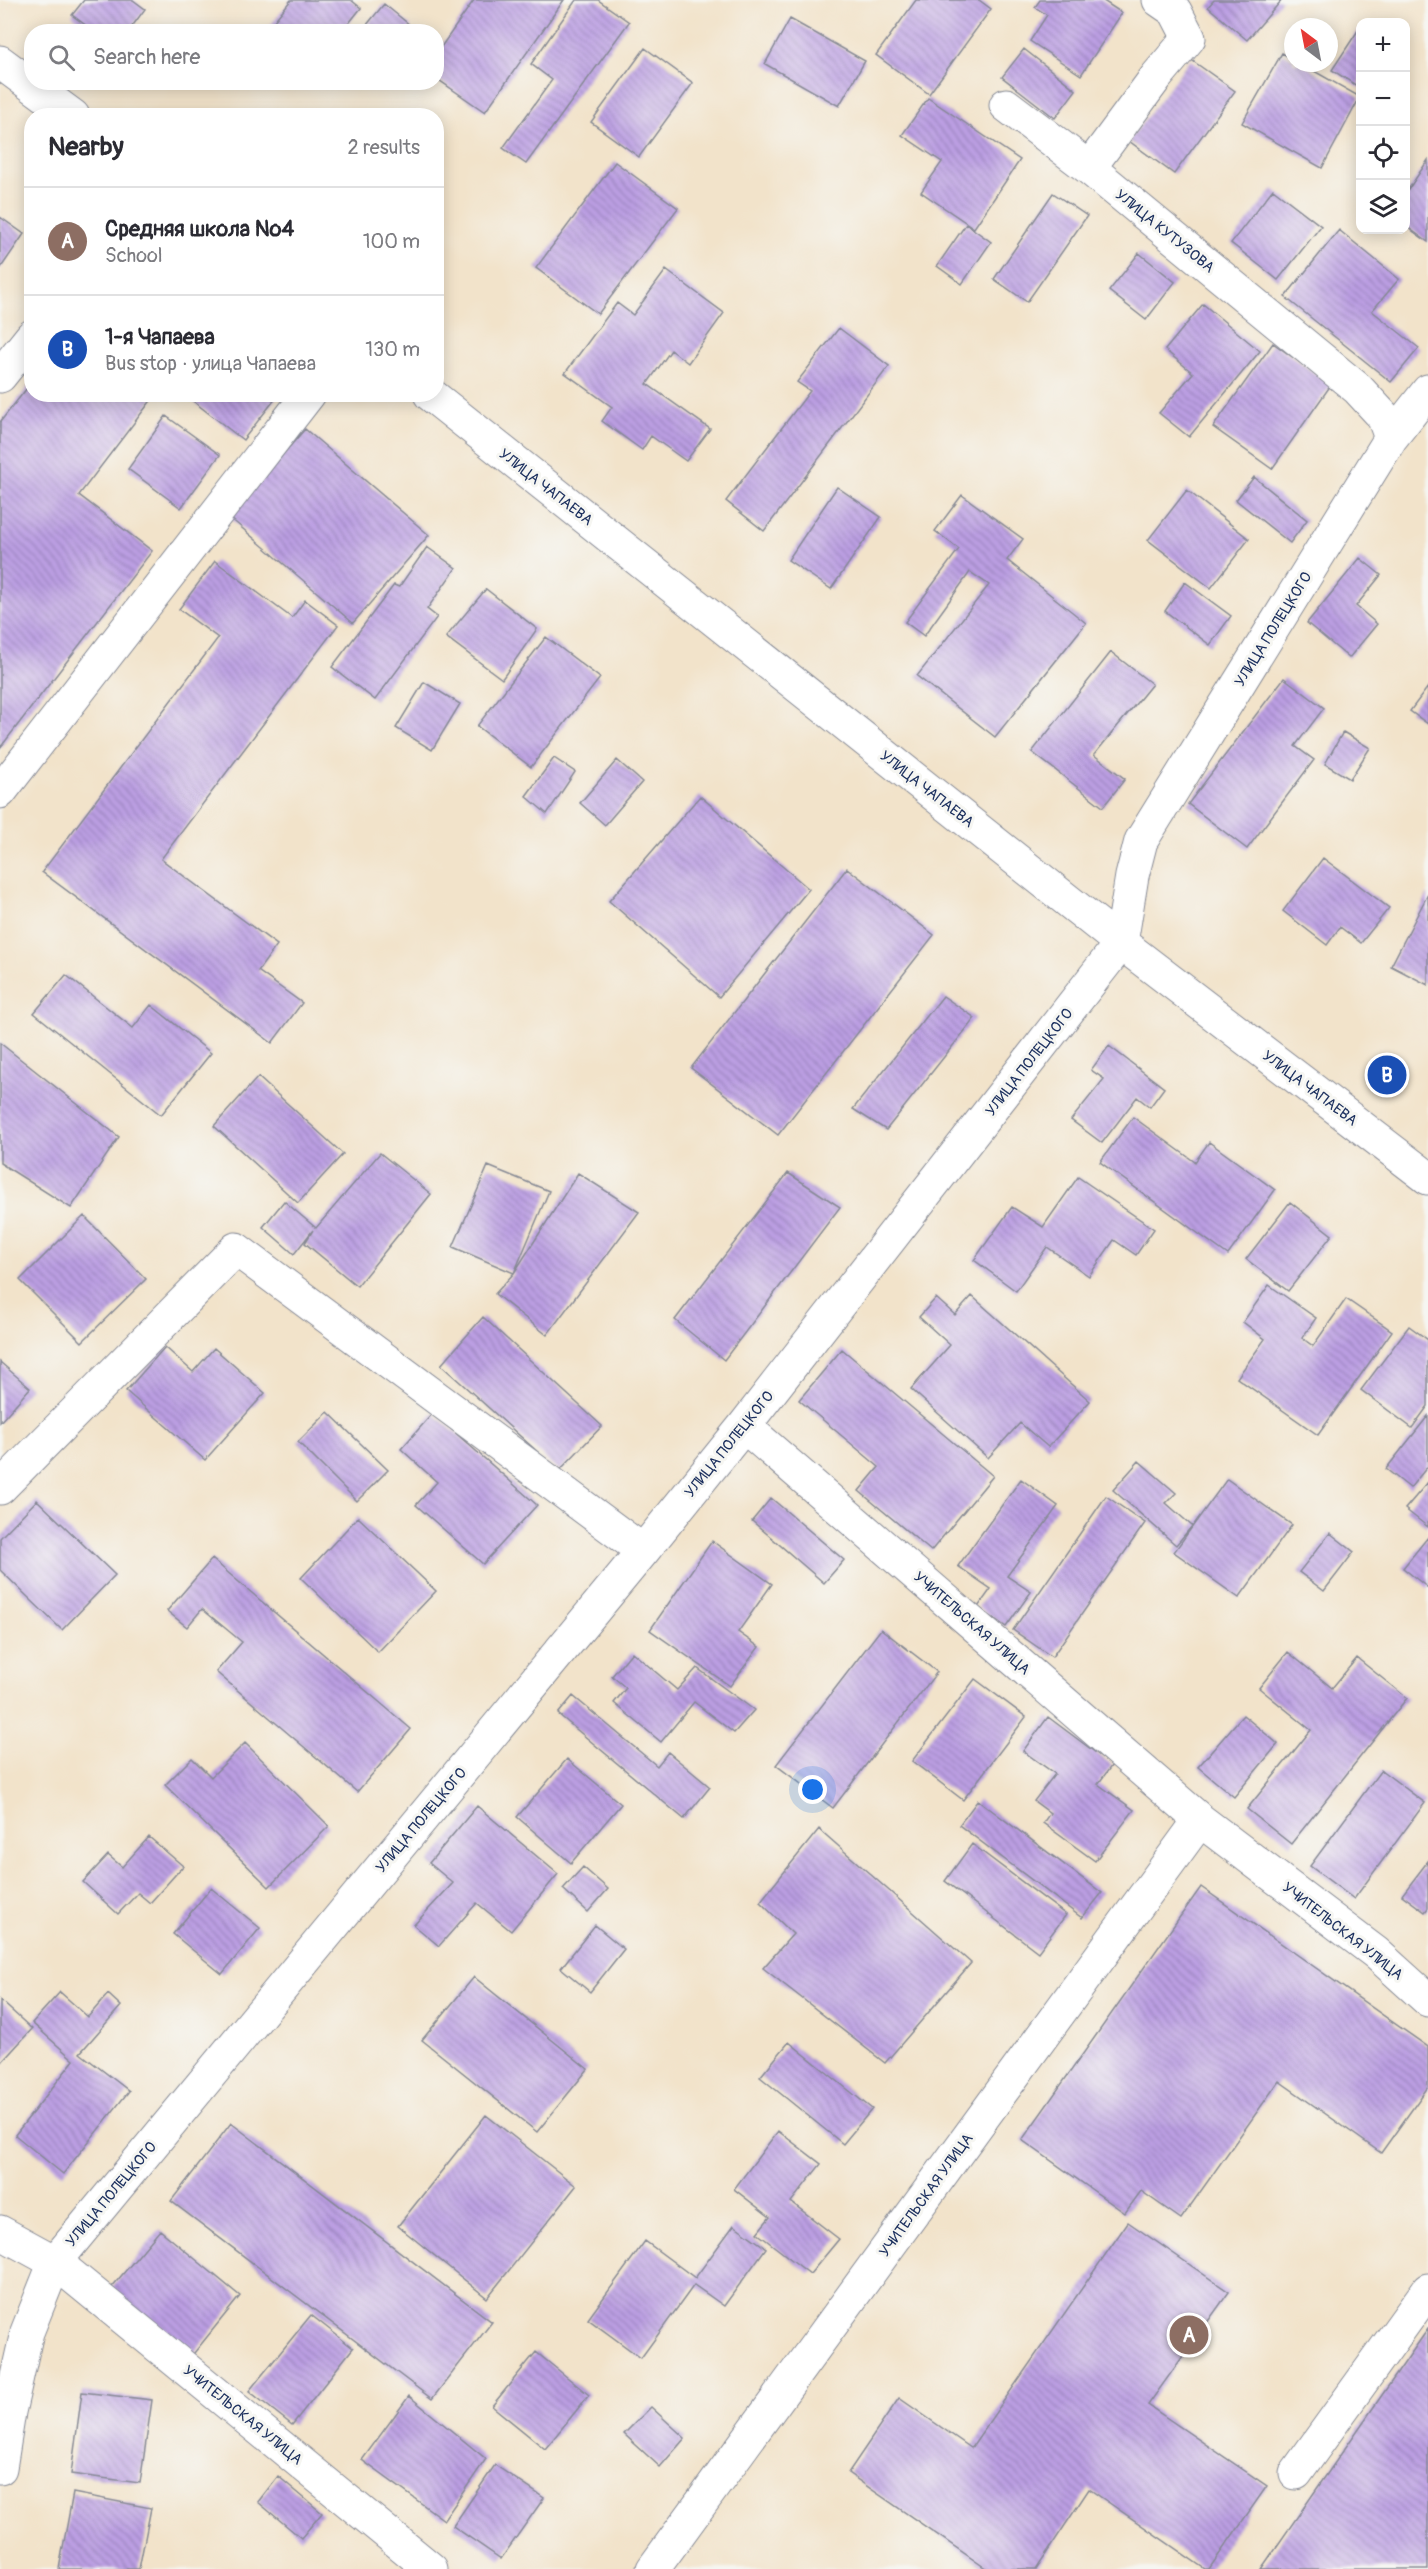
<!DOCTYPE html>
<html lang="en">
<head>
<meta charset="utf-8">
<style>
	:root { --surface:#fff; --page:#f2f2f3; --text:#2b2b33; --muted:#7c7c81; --line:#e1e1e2; --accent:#1f6fb2 }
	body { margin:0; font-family:Pangolin,sans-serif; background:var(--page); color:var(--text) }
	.controls { position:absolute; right:18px; top:18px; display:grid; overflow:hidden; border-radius:12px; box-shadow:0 3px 15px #0003 }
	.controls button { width:54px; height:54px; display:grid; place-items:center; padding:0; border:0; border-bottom:2px solid var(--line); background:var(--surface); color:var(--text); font:30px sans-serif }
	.compass { position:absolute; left:1284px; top:18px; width:54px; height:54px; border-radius:50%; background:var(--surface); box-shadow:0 3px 15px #0003; rotate:328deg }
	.you { position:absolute; left:813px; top:1790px; width:21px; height:21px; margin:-15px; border:4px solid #fff; border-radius:50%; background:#1a73e8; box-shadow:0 0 0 9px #1a73e833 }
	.badge { display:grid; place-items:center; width:39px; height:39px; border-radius:50%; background:var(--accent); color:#fff; font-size:20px; font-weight:700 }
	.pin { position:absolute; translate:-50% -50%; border:3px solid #fff; box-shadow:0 2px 6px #0006 }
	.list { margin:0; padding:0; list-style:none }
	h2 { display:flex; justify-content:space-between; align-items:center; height:78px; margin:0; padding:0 24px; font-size:26px }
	h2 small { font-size:20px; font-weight:400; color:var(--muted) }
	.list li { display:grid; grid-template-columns:39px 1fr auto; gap:18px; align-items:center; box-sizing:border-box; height:108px; padding:0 24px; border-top:2px solid var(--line) }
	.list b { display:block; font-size:22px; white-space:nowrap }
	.list p { margin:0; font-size:20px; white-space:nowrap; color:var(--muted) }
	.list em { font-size:20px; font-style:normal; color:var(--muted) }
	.icon { flex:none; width:33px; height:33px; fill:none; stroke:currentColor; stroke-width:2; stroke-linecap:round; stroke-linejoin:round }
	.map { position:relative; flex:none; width:1428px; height:2569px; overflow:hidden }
	.search { position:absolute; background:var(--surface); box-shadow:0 3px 15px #0003; left:24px; top:24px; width:420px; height:66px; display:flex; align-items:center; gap:15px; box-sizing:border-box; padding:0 21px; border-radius:24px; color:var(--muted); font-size:22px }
	.panel { position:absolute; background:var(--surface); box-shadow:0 3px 15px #0003; left:24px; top:108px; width:420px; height:294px; border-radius:24px }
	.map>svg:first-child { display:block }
</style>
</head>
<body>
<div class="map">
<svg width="1428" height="2569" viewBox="0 0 1428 2569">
	<defs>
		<pattern id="building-back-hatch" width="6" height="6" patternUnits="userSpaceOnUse" patternTransform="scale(1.5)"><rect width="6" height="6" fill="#bc9fe3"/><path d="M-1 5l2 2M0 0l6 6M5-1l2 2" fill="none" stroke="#9882bb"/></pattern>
	</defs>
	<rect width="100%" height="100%" fill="#f6f6f2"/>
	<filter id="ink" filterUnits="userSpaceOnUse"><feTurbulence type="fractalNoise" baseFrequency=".0167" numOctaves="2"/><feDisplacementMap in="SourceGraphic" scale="12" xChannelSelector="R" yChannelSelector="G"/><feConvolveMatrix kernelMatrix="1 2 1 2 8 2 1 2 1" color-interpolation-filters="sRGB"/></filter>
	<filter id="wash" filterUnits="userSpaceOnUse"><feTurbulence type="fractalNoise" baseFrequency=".008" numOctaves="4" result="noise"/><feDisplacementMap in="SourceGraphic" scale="24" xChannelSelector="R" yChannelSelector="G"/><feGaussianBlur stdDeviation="1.35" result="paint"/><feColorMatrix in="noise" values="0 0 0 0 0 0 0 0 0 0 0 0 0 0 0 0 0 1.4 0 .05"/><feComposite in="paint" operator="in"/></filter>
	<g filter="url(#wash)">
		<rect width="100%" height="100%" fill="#f2e3ca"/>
		<g id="blocks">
			<!-- building -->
			<path fill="url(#building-back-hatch)" d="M 84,0 L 133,0 L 145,9 L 128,32 L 95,32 L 72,15 Z
				M 291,0 L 351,0 L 361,8 L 342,32 L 265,32 Z
				M 474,0 L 564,0 L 485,112 L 436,78 L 436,54 Z
				M 576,0 L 598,0 L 629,22 L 526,164 L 503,148 L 552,80 L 531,64 Z
				M 916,0 L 979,0 L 991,9 L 929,94 L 876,55 Z
				M 1040,0 L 1102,0 L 1122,13 L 1081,75 L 1030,41 L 1047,15 L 1035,7 Z
				M 1214,0 L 1282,0 L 1247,40 L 1208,7 Z
				M 384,4 L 411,26 L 407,32 L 361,32 Z
				M 790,19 L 865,61 L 839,106 L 765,64 Z
				M 1359,29 L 1360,30 L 1360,88 L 1332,70 Z
				M 645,48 L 693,83 L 639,157 L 591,122 Z
				M 1024,49 L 1076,90 L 1055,118 L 1002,77 Z
				M 1282,53 L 1293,59 L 1293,63 L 1300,63 L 1360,97 L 1322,168 L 1242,123 Z
				M 1190,59 L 1235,91 L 1174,174 L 1129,141 Z
				M 928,98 L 1020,160 L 974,228 L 921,192 L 942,162 L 902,135 Z
				M 1428,160 L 1428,242 L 1406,226 L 1406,193 Z
				M 615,162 L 678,208 L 598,314 L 536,268 Z
				M 1273,189 L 1321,226 L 1278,280 L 1231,243 Z
				M 1053,193 L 1087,216 L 1027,302 L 994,279 Z
				M 0,217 L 24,234 L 0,269 Z
				M 966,224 L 991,242 L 962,284 L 937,266 Z
				M 1339,230 L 1399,279 L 1372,311 L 1419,348 L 1391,382 L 1285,297 Z
				M 1139,253 L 1175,282 L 1146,320 L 1109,291 Z
				M 666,270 L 724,313 L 688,363 L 671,350 L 647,384 L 710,429 L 686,461 L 651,436 L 642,450 L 602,421 L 612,407 L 565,373 L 617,303 L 633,315 Z
				M 1203,304 L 1260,351 L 1189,437 L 1159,413 L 1193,373 L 1165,350 Z
				M 839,328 L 889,366 L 764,531 L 726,501 L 810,391 L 797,382 Z
				M 1273,343 L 1331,385 L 1272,469 L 1213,427 Z
				M 32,382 L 32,394 L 156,394 L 79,495 L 152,551 L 0,748 L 0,422 Z
				M 184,394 L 272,394 L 276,398 L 243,440 Z
				M 166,416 L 220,455 L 181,508 L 128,469 Z
				M 305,429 L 429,535 L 353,623 L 229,517 Z
				M 1254,477 L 1307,520 L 1290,543 L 1236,500 Z
				M 837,487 L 881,517 L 831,589 L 788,560 Z
				M 1187,490 L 1249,539 L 1211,588 L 1148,540 Z
				M 962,495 L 1023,539 L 1007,560 L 1086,623 L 995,737 L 917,676 L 989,585 L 970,572 L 924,636 L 905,622 L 959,549 L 935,531 Z
				M 427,547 L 456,568 L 427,609 L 437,617 L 375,700 L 332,667 L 394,585 L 399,587 Z
				M 1360,558 L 1381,575 L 1356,606 L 1377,624 L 1349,658 L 1307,623 Z
				M 215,561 L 292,618 L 305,600 L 338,625 L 161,859 L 277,945 L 258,971 L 302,1003 L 272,1043 L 42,872 L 218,638 L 179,609 Z
				M 1185,582 L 1231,616 L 1210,645 L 1165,611 Z
				M 486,589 L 537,629 L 502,679 L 446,637 Z
				M 546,637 L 600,678 L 531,767 L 477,726 Z
				M 1111,652 L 1152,684 L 1094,755 L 1125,779 L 1103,807 L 1032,752 Z
				M 1284,678 L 1324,708 L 1295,746 L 1314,760 L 1247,849 L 1188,804 Z
				M 424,682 L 460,704 L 432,750 L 396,728 Z
				M 1428,687 L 1428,724 L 1410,711 Z
				M 1343,732 L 1370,748 L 1350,779 L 1325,764 Z
				M 554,758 L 575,772 L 547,814 L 526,796 Z
				M 617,760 L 642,782 L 605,825 L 580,803 Z
				M 700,796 L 809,889 L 719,997 L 609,901 Z
				M 1323,858 L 1389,908 L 1361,943 L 1340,927 L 1327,945 L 1283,911 Z
				M 847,868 L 934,935 L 778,1135 L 691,1068 Z
				M 1428,894 L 1428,985 L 1391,966 Z
				M 66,975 L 133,1028 L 151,1005 L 211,1053 L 161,1115 L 34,1013 Z
				M 943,996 L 975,1018 L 886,1130 L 853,1109 Z
				M 0,1043 L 119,1137 L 71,1208 L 0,1163 Z
				M 1109,1046 L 1164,1088 L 1150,1107 L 1137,1097 L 1102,1143 L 1071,1120 L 1104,1079 L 1091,1070 Z
				M 258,1077 L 343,1154 L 298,1203 L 214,1126 Z
				M 1133,1117 L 1195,1162 L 1209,1142 L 1275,1190 L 1228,1255 L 1100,1162 Z
				M 380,1153 L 431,1194 L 357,1286 L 305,1243 L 313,1230 L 294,1254 L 263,1227 L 284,1201 L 316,1228 Z
				M 488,1166 L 549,1191 L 514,1273 L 578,1173 L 639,1212 L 547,1335 L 495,1294 L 514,1273 L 453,1247 Z
				M 788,1173 L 840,1207 L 724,1360 L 675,1320 Z
				M 1078,1177 L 1154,1229 L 1136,1255 L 1114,1240 L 1089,1276 L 1047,1247 L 1016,1291 L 974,1260 L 1012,1207 L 1043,1227 Z
				M 1290,1202 L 1332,1235 L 1288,1291 L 1246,1259 Z
				M 84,1216 L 146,1279 L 82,1342 L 20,1280 Z
				M 1269,1285 L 1316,1318 L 1302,1338 L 1313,1346 L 1346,1299 L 1392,1331 L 1318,1435 L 1237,1378 L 1265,1339 L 1243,1322 Z
				M 972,1296 L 1090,1401 L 1048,1447 L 1020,1423 L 988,1458 L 911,1389 L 950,1345 L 919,1317 L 936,1298 L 955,1315 Z
				M 483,1317 L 602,1426 L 559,1471 L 441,1365 Z
				M 1409,1326 L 1428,1340 L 1428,1406 L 1412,1428 L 1361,1390 Z
				M 165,1347 L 193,1372 L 214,1348 L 265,1393 L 205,1460 L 126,1391 Z
				M 842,1349 L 993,1476 L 931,1551 L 859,1491 L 879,1467 L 799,1400 Z
				M 0,1362 L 30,1388 L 0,1422 Z
				M 328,1412 L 388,1470 L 357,1501 L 298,1442 Z
				M 433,1413 L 537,1505 L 483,1564 L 416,1505 L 437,1482 L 401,1449 Z
				M 1428,1416 L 1428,1466 L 1410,1488 L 1386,1469 Z
				M 1139,1461 L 1176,1493 L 1166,1503 L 1192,1526 L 1176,1545 L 1113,1490 Z
				M 1021,1479 L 1058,1506 L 1007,1576 L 1031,1592 L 1006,1627 L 978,1607 L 991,1589 L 958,1566 Z
				M 1227,1479 L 1292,1525 L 1239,1598 L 1174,1552 Z
				M 1428,1482 L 1428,1527 L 1405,1509 Z
				M 1106,1496 L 1145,1523 L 1052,1657 L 1013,1630 Z
				M 771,1498 L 844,1560 L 824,1583 L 752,1521 Z
				M 37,1500 L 115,1575 L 62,1630 L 0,1570 L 0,1538 Z
				M 358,1517 L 436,1591 L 378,1652 L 301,1578 Z
				M 1330,1533 L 1354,1552 L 1324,1591 L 1299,1572 Z
				M 1428,1537 L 1428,1588 L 1403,1568 Z
				M 712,1541 L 772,1584 L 738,1632 L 759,1647 L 730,1686 L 650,1630 Z
				M 212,1559 L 411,1729 L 357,1792 L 216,1672 L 242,1642 L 202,1609 L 187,1627 L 167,1611 Z
				M 881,1629 L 937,1672 L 833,1808 L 776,1765 Z
				M 632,1652 L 677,1690 L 697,1668 L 754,1710 L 734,1733 L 694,1702 L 661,1742 L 614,1703 L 626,1688 L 612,1676 Z
				M 1288,1652 L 1332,1688 L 1357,1658 L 1407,1698 L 1291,1844 L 1247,1809 L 1311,1730 L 1259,1688 Z
				M 975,1679 L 1026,1717 L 963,1800 L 912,1761 Z
				M 573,1696 L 657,1766 L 668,1752 L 710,1787 L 684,1819 L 558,1714 Z
				M 1243,1715 L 1278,1744 L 1234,1797 L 1198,1767 Z
				M 1048,1717 L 1112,1765 L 1098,1784 L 1134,1810 L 1095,1861 L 1043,1823 L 1050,1813 L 1034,1801 L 1055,1774 L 1023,1751 Z
				M 245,1743 L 329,1826 L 269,1887 L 165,1785 L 192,1758 L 211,1777 Z
				M 567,1759 L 621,1804 L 571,1863 L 517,1817 Z
				M 1381,1770 L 1425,1803 L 1354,1899 L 1310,1866 Z
				M 978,1800 L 1102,1893 L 1082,1918 L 959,1825 Z
				M 477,1806 L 558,1874 L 511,1931 L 477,1903 L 439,1946 L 414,1925 L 453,1883 L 429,1863 Z
				M 819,1829 L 971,1963 L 885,2063 L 763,1968 L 793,1934 L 760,1902 Z
				M 149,1837 L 183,1866 L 150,1903 L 138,1893 L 118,1914 L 83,1882 L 108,1855 L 122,1867 Z
				M 972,1844 L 1066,1915 L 1038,1952 L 945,1881 Z
				M 1428,1861 L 1428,1908 L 1425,1912 L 1402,1895 Z
				M 583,1867 L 608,1889 L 588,1912 L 563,1889 Z
				M 1201,1887 L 1428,2047 L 1428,2087 L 1381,2153 L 1279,2081 L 1181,2219 L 1141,2191 L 1125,2213 L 1022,2140 Z
				M 211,1888 L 260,1928 L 222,1974 L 173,1934 Z
				M 595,1925 L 624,1949 L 590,1992 L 561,1968 Z
				M 474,1977 L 588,2069 L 537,2132 L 422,2040 Z
				M 60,1992 L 88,2017 L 108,1994 L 121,2006 L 80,2053 L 129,2091 L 63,2174 L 15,2135 L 74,2060 L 32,2023 Z
				M 0,2000 L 32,2029 L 0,2064 Z
				M 789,2042 L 872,2109 L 843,2144 L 760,2077 Z
				M 486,2115 L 576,2186 L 487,2298 L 398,2226 Z
				M 231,2123 L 492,2322 L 432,2399 L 171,2201 Z
				M 778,2131 L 821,2164 L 791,2202 L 839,2239 L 810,2274 L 757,2233 L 770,2217 L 734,2189 Z
				M 1128,2222 L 1229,2292 L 1148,2405 L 1267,2486 L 1209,2569 L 1205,2569 L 1089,2489 L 1036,2569 L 987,2569 L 848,2473 L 899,2398 L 971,2448 Z
				M 734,2225 L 766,2248 L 724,2306 L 694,2285 L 641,2358 L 588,2319 L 645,2241 L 695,2278 Z
				M 160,2230 L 240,2296 L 190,2358 L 106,2294 Z
				M 311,2315 L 353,2348 L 292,2425 L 249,2391 Z
				M 1428,2329 L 1428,2569 L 1261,2569 Z
				M 536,2352 L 589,2395 L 545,2449 L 492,2406 Z
				M 82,2392 L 152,2400 L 140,2483 L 71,2474 Z
				M 409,2396 L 486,2459 L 444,2520 L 362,2460 Z
				M 651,2407 L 685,2438 L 660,2467 L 624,2434 Z
				M 495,2465 L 544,2498 L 501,2559 L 453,2526 Z
				M 278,2476 L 322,2513 L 301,2538 L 258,2502 Z
				M 73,2493 L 151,2508 L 139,2569 L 59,2569 Z"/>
		</g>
	</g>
	<g filter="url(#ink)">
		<use href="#blocks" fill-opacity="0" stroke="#868994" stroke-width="1.5"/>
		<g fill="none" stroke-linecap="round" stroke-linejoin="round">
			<!-- minor casing -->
			<g stroke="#868994" stroke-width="35">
				<path id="minor" d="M 1159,0 L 1175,11 L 1189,38 L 1157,76 L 1089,168 L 1358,389 L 1383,416 L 1391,438
					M 0,62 L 73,116
					M 1006,105 L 1089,168
					M 0,376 L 32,336
					M 430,394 L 1121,943 L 1428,1178
					M 0,792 L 309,394
					M 744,1426 L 1200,1820 L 1376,1953 L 1428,2000
					M 0,1488 L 236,1249 L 643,1551
					M 0,2232 L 55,2262 L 431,2569
					M 0,2468 L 9,2412 L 27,2332 L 55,2262 L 643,1551 L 744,1426 L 1121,943 L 1132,876 L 1141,841 L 1391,438 L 1428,391
					M 1296,2473 L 1428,2290
					M 653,2569 L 1200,1820"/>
			</g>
			<!-- minor -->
			<use href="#minor" stroke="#fff" stroke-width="33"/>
		</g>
	</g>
	<g text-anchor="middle" stroke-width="6" stroke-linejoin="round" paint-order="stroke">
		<!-- street labels -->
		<g font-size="15" fill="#1b2f5e" stroke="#f6f6f2">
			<text transform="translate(1165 231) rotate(39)" y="5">УЛИЦА КУТУЗОВА</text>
			<text transform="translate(546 487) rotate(38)" y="5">УЛИЦА ЧАПАЕВА</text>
			<text transform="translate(1273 629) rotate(-58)" y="5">УЛИЦА ПОЛЕЦКОГО</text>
			<text transform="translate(927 789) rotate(38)" y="5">УЛИЦА ЧАПАЕВА</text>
			<text transform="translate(1029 1062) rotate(-52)" y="5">УЛИЦА ПОЛЕЦКОГО</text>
			<text transform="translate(1310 1088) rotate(37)" y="5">УЛИЦА ЧАПАЕВА</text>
			<text transform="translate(729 1444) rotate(-51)" y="5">УЛИЦА ПОЛЕЦКОГО</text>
			<text transform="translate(972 1623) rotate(41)" y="5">УЧИТЕЛЬСКАЯ УЛИЦА</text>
			<text transform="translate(421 1820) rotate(-50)" y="5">УЛИЦА ПОЛЕЦКОГО</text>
			<text transform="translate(1343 1931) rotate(38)" y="5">УЧИТЕЛЬСКАЯ УЛИЦА</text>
			<text transform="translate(111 2194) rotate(-50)" y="5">УЛИЦА ПОЛЕЦКОГО</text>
			<text transform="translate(926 2195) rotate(-54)" y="5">УЧИТЕЛЬСКАЯ УЛИЦА</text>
			<text transform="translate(243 2415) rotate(39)" y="5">УЧИТЕЛЬСКАЯ УЛИЦА</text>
		</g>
	</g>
</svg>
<div class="controls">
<button>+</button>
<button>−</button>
<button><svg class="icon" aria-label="locate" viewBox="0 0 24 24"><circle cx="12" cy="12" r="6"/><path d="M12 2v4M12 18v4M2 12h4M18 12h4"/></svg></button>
<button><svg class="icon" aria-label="layers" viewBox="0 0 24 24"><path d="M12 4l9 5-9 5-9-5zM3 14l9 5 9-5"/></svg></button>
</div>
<svg class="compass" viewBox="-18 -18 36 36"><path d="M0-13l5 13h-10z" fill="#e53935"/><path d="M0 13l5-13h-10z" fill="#7c7c81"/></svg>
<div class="you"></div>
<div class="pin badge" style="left:1189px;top:2335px;background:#8d6e63">A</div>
<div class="pin badge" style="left:1387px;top:1075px;background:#1a4fb4">B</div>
<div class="search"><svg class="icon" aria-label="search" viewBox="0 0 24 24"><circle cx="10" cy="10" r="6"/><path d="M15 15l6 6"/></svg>Search here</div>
<section class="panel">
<h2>Nearby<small>2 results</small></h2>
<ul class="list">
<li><span class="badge" style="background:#8d6e63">A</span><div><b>Средняя школа №4</b><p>School</p></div><em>100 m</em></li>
<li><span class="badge" style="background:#1a4fb4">B</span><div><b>1-я Чапаева</b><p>Bus stop · улица Чапаева</p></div><em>130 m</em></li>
</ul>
</section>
</div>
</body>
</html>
